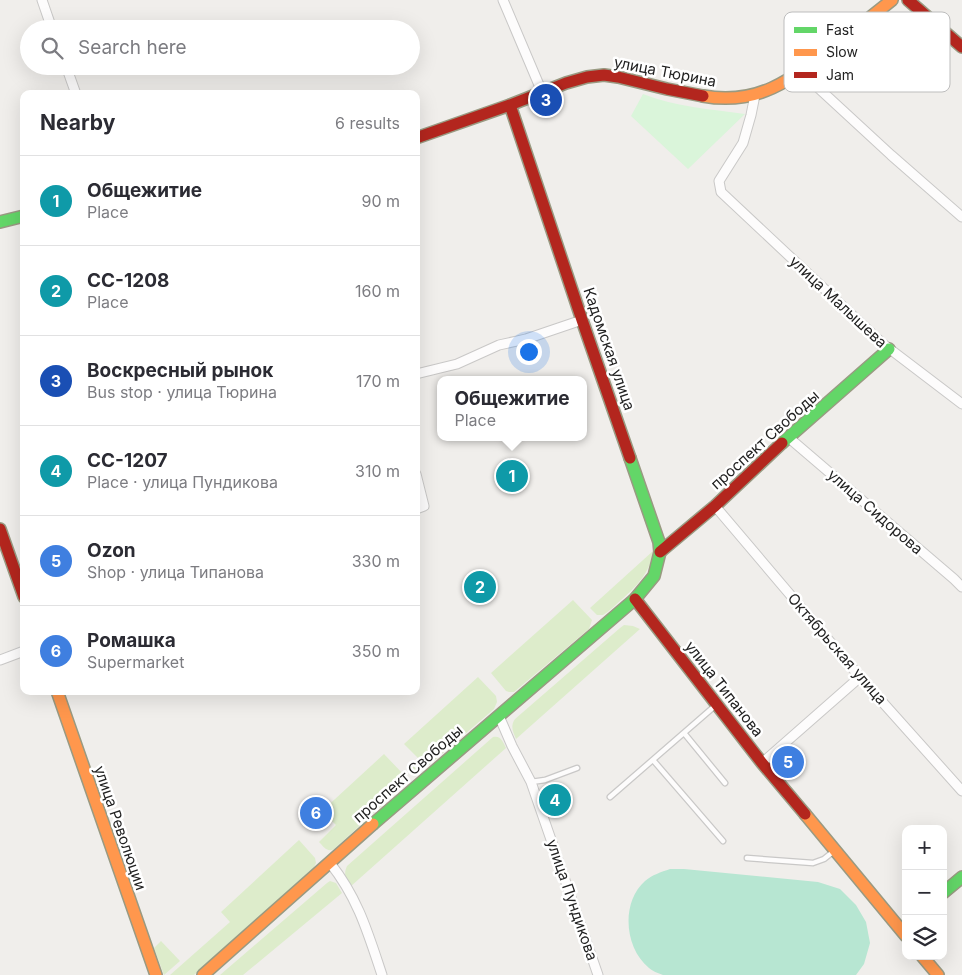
<!DOCTYPE html>
<html lang="en">
<head>
<meta charset="utf-8">
<style>
	:root { --surface:#fff; --page:#f7f7f7; --text:#2b2b33; --muted:#7c7c81; --line:#e1e1e2; --accent:#6a6968 }
	body { margin:0; font-family:Inter,sans-serif; background:var(--page); color:var(--text) }
	.controls { position:absolute; right:15px; bottom:15px; display:grid; overflow:hidden; border-radius:10px; box-shadow:0 5px 20px #0002 }
	.controls button { width:45px; height:45px; display:grid; place-items:center; padding:0; border:0; border-bottom:1px solid var(--line); background:var(--surface); color:var(--text); font:25px sans-serif }
	.you { position:absolute; left:528px; top:351px; width:18px; height:18px; margin:-12px; border:4px solid #fff; border-radius:50%; background:#1a73e8; box-shadow:0 0 0 8px #1a73e833 }
	.badge { display:grid; place-items:center; width:32px; height:32px; border-radius:50%; background:var(--accent); color:#fff; font-size:16px; font-weight:700 }
	.pin { position:absolute; translate:-50% -50%; border:2px solid #fff; box-shadow:0 1px 5px #0006 }
	.popup { position:absolute; left:437px; top:376px; width:150px; height:65px; box-sizing:border-box; display:grid; place-content:center; border-radius:10px; background:var(--surface); filter:drop-shadow(0 1px 4px #0005); font-size:16px; white-space:nowrap; color:var(--muted) }
	.popup b { font-size:19px; color:var(--text) }
	.popup::after { content:''; position:absolute; left:50%; top:100%; margin-left:-10px; border:10px solid transparent; border-top-color:var(--surface) }
	.list { margin:0; padding:0; list-style:none }
	h2 { display:flex; justify-content:space-between; align-items:center; height:65px; margin:0; padding:0 20px; font-size:21px }
	h2 small { font-size:16px; font-weight:400; color:var(--muted) }
	.list li { display:grid; grid-template-columns:32px 1fr auto; gap:15px; align-items:center; box-sizing:border-box; height:90px; padding:0 20px; border-top:1px solid var(--line) }
	.list b { display:block; font-size:19px; white-space:nowrap }
	.list p { margin:0; font-size:16px; white-space:nowrap; color:var(--muted) }
	.list em { font-size:16px; font-style:normal; color:var(--muted) }
	.icon { flex:none; width:28px; height:28px; fill:none; stroke:currentColor; stroke-width:2; stroke-linecap:round; stroke-linejoin:round }
	.map { position:relative; flex:none; width:962px; height:975px; overflow:hidden }
	.search { position:absolute; background:var(--surface); box-shadow:0 5px 20px #0002; left:20px; top:20px; width:400px; height:55px; display:flex; align-items:center; gap:12px; box-sizing:border-box; padding:0 18px; border-radius:28px; color:var(--muted); font-size:19px }
	.panel { position:absolute; background:var(--surface); box-shadow:0 5px 20px #0002; left:20px; top:90px; width:400px; height:605px; border-radius:10px }
	.map>svg:first-child { display:block }
</style>
</head>
<body>
<div class="map">
<svg width="962" height="975" viewBox="0 0 962 975">
	<rect width="100%" height="100%" fill="#f0eeeb"/>
	<!-- grass -->
	<path fill="#ddeccb" d="M 653,551 C 650,573 637,586 621,600 C 615,605 610,611 603,615 L 597,615 L 590,608 Z
		M 573,600 L 592,620 L 589,629 L 514,692 L 509,692 L 506,691 L 491,673 Z
		M 624,625 L 633,626 L 640,629 L 516,739 C 513,732 510,726 515,719 L 620,628 Z
		M 478,677 L 496,696 L 497,702 L 494,709 L 422,771 L 417,773 L 412,771 L 409,768 L 419,759 L 404,744 Z
		M 493,737 C 501,735 503,742 506,748 L 350,887 C 346,879 343,875 347,866 Z
		M 384,754 L 405,776 L 406,784 L 334,849 C 327,853 323,846 319,842 L 336,825 L 322,811 Z
		M 299,840 L 315,858 L 316,863 L 314,867 L 194,975 L 170,975 L 230,922 L 221,912 Z
		M 330,881 L 336,883 L 342,893 L 243,975 L 220,975 L 327,883 Z
		M 161,941 L 180,961 L 164,975 L 154,948 Z"/>
	<!-- park -->
	<path fill="#daf5da" d="M 643,94 C 677,107 709,109 745,114 L 688,169 L 631,116 Z"/>
	<!-- pitch -->
	<path fill="#b7e6d2" d="M 670,869 L 684,869 L 818,882 L 840,889 L 856,905 L 866,922 L 870,943 L 864,964 L 856,975 L 663,975 C 658,973 652,971 649,968 C 624,948 621,902 645,881 C 652,875 661,872 670,869 Z"/>
	<g fill="none" stroke-linecap="round" stroke-linejoin="round">
		<!-- lane casing -->
		<g stroke="#c9c8c7" stroke-width="7">
			<path id="lane" d="M 684,733 L 725,783
				M 653,760 L 723,841
				M 531,782 L 545,780 L 577,768
				M 610,797 L 716,705
				M 747,858 L 813,863 L 824,859 L 834,851"/>
		</g>
		<!-- street casing -->
		<g stroke="#c9c8c7" stroke-width="11">
			<path id="street" d="M 42,0 L 52,29
				M 503,0 L 542,92
				M 66,66 L 76,94
				M 801,72 L 891,155 L 962,217
				M 755,95 L 751,115 L 743,143 L 719,181 L 721,192 L 882,343 L 962,404
				M 416,374 L 457,364 L 499,345 L 526,339 L 582,320
				M 788,437 L 954,579 L 962,587
				M 416,474 L 424,506 L 416,509
				M 715,506 L 860,677 L 962,791
				M 0,660 L 24,651
				M 499,716 L 512,746 L 531,782 L 598,975
				M 762,763 L 860,677
				M 330,863 C 358,898 368,933 382,975"/>
		</g>
		<!-- fast casing -->
		<g stroke="#999a82" stroke-width="14">
			<path id="fast" d="M 0,222 L 24,216
				M 782,443 L 889,349
				M 373,824 L 635,599 L 654,576 L 660,552 L 659,542 L 630,458
				M 943,893 L 962,877"/>
		</g>
		<!-- slow casing -->
		<g stroke="#999a82" stroke-width="14">
			<path id="slow" d="M 703,96 C 758,106 791,80 831,48 C 852,32 872,16 892,0
				M 57,691 L 156,975
				M 805,814 L 906,936
				M 922,956 L 938,975
				M 203,975 L 373,824"/>
		</g>
		<!-- jam casing -->
		<g stroke="#999a82" stroke-width="14">
			<path id="jam" d="M 908,0 L 962,47
				M 510,105 L 582,320 L 630,458
				M 416,138 L 510,105 L 566,83 L 587,77 L 604,75 L 618,77 L 667,89 L 703,96
				M 0,529 L 24,597
				M 660,552 L 715,506 L 782,443
				M 635,599 L 762,763 L 805,814"/>
		</g>
		<!-- lane -->
		<use href="#lane" stroke="#fdfcfc" stroke-width="4.5"/>
		<!-- street -->
		<use href="#street" stroke="#fdfcfc" stroke-width="9"/>
		<!-- fast -->
		<use href="#fast" stroke="#63d668" stroke-width="11"/>
		<!-- slow -->
		<use href="#slow" stroke="#ff974d" stroke-width="11"/>
		<!-- jam -->
		<use href="#jam" stroke="#b3261e" stroke-width="11"/>
	</g>
	<g text-anchor="middle" stroke-width="5" stroke-linejoin="round" paint-order="stroke">
		<!-- street labels -->
		<g font-size="15" fill="#222" stroke="#fff">
			<text transform="translate(665 72) rotate(11)" y="5">улица Тюрина</text>
			<text transform="translate(838 302) rotate(43)" y="5">улица Малышева</text>
			<text transform="translate(609 349) rotate(71)" y="5">Кадомская улица</text>
			<text transform="translate(765 440) rotate(-42)" y="5">проспект Свободы</text>
			<text transform="translate(875 512) rotate(41)" y="5">улица Сидорова</text>
			<text transform="translate(837 649) rotate(49)" y="5">Октябрьская улица</text>
			<text transform="translate(724 689) rotate(52)" y="5">улица Типанова</text>
			<text transform="translate(408 774) rotate(-41)" y="5">проспект Свободы</text>
			<text transform="translate(120 828) rotate(71)" y="5">улица Революции</text>
			<text transform="translate(572 900) rotate(71)" y="5">улица Пундикова</text>
		</g>
	</g>
	<!-- legend -->
	<rect x="784" y="12" width="166" height="80" rx="8" fill="#fff" stroke="#bdbdbd" stroke-width="1"/>
	<rect x="794" y="27" width="23" height="6" fill="#63d668"/>
	<rect x="794" y="49" width="23" height="7" fill="#ff974d"/>
	<rect x="794" y="72" width="23" height="6" fill="#b3261e"/>
	<g font-size="14" fill="#222">
		<text x="826" y="35">Fast</text>
		<text x="826" y="57">Slow</text>
		<text x="826" y="80">Jam</text>
	</g>
</svg>
<div class="controls">
<button>+</button>
<button>−</button>
<button><svg class="icon" aria-label="layers" viewBox="0 0 24 24"><path d="M12 4l9 5-9 5-9-5zM3 14l9 5 9-5"/></svg></button>
</div>
<div class="you"></div>
<div class="pin badge" style="left:512px;top:476px;background:#0f9aa8">1</div>
<div class="popup"><b>Общежитие</b>Place</div>
<div class="pin badge" style="left:480px;top:587px;background:#0f9aa8">2</div>
<div class="pin badge" style="left:546px;top:100px;background:#1a4fb4">3</div>
<div class="pin badge" style="left:555px;top:800px;background:#0f9aa8">4</div>
<div class="pin badge" style="left:788px;top:762px;background:#3f7fe0">5</div>
<div class="pin badge" style="left:316px;top:813px;background:#3f7fe0">6</div>
<div class="search"><svg class="icon" aria-label="search" viewBox="0 0 24 24"><circle cx="10" cy="10" r="6"/><path d="M15 15l6 6"/></svg>Search here</div>
<section class="panel">
<h2>Nearby<small>6 results</small></h2>
<ul class="list">
<li><span class="badge" style="background:#0f9aa8">1</span><div><b>Общежитие</b><p>Place</p></div><em>90 m</em></li>
<li><span class="badge" style="background:#0f9aa8">2</span><div><b>СС-1208</b><p>Place</p></div><em>160 m</em></li>
<li><span class="badge" style="background:#1a4fb4">3</span><div><b>Воскресный рынок</b><p>Bus stop · улица Тюрина</p></div><em>170 m</em></li>
<li><span class="badge" style="background:#0f9aa8">4</span><div><b>СС-1207</b><p>Place · улица Пундикова</p></div><em>310 m</em></li>
<li><span class="badge" style="background:#3f7fe0">5</span><div><b>Ozon</b><p>Shop · улица Типанова</p></div><em>330 m</em></li>
<li><span class="badge" style="background:#3f7fe0">6</span><div><b>Ромашка</b><p>Supermarket</p></div><em>350 m</em></li>
</ul>
</section>
</div>
</body>
</html>
